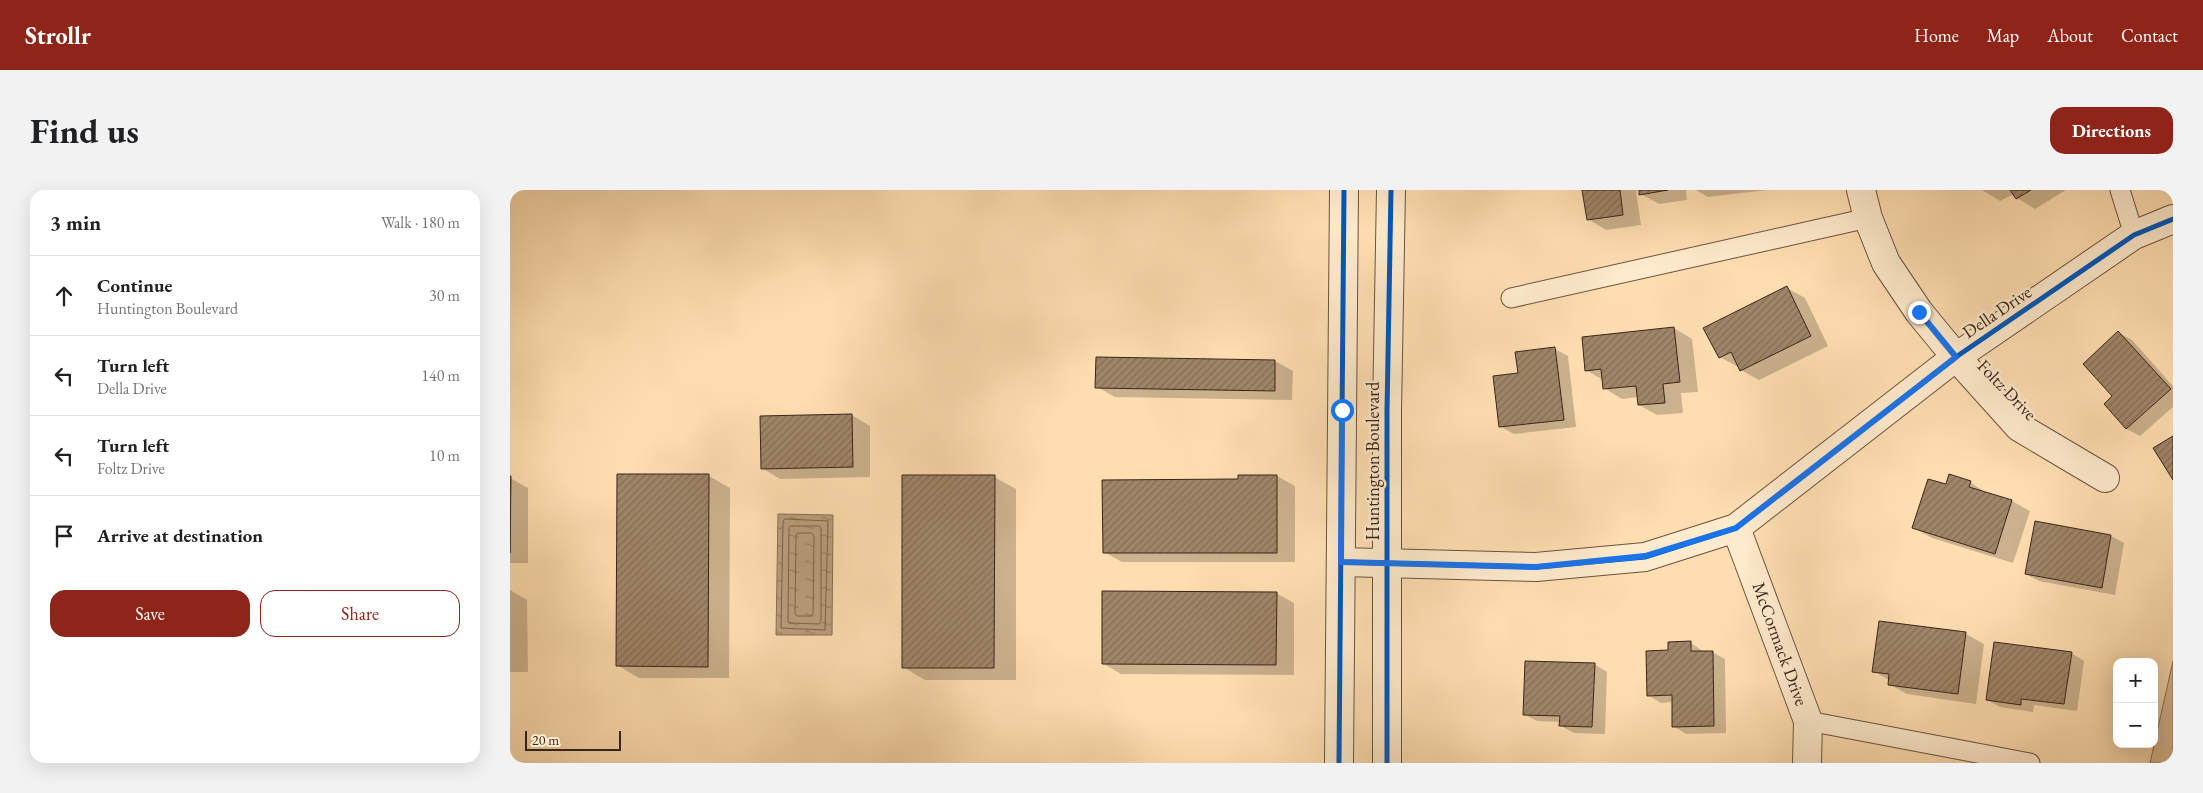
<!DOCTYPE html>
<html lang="en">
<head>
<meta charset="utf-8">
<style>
	:root { --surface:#fff; --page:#f2f2f2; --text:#202124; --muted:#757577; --line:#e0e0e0; --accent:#8f2418 }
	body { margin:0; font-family:"EB Garamond",serif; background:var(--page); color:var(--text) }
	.controls { position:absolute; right:15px; bottom:15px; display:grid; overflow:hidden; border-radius:10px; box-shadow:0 5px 20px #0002 }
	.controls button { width:45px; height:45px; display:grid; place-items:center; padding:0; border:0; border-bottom:1px solid var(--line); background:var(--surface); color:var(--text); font:25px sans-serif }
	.scale { position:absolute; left:15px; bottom:12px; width:96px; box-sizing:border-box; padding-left:5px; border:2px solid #3b241b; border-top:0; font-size:14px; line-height:18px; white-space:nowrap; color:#3b241b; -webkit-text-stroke:4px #feeacc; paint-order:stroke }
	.stop { position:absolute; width:15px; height:15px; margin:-11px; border:4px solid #1a73e8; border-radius:50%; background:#fff }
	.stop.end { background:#1a73e8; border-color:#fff; box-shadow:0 1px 5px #0008 }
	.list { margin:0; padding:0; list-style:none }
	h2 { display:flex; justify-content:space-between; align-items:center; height:65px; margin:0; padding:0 20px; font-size:21px }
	h2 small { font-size:16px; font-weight:400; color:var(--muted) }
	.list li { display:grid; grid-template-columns:32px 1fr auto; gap:15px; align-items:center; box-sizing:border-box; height:80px; padding:0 20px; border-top:1px solid var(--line) }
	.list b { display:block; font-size:19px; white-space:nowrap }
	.list p { margin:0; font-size:16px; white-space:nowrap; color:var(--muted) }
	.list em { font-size:16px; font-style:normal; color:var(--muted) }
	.actions { display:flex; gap:10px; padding:15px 20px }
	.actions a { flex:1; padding:11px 0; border:1px solid var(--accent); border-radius:15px; text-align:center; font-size:18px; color:var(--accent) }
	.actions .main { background:var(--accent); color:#fff }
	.icon { flex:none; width:28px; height:28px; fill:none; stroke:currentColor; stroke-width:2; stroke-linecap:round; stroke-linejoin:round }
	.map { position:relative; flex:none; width:1663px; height:573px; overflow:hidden; border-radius:15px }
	header { display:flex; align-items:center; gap:30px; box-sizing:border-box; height:70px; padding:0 25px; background:var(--accent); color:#fff }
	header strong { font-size:24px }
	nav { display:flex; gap:28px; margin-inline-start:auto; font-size:18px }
	.intro { display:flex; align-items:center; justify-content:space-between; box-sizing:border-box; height:120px; padding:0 30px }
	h1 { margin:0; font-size:35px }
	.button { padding:12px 22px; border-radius:15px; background:var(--accent); color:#fff; font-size:18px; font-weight:700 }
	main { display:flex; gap:30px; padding:0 30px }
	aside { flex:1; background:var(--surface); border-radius:15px; box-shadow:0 5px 20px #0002 }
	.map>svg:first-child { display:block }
</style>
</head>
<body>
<header>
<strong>Strollr</strong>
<nav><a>Home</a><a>Map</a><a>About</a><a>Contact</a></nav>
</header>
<div class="intro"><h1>Find us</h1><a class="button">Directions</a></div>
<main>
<aside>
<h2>3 min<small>Walk · 180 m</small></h2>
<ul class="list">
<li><svg class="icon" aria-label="ahead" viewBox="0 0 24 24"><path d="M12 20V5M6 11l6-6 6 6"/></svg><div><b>Continue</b><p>Huntington Boulevard</p></div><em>30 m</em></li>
<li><svg class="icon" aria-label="left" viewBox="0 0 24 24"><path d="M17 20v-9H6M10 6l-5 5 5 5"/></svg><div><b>Turn left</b><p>Della Drive</p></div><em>140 m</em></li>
<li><svg class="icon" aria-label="left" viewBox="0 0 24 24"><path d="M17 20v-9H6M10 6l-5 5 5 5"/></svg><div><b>Turn left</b><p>Foltz Drive</p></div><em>10 m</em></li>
<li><svg class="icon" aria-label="arrive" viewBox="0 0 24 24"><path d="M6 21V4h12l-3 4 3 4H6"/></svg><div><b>Arrive at destination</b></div></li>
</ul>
<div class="actions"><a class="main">Save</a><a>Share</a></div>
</aside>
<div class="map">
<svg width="1663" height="573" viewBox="0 0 1663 573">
	<defs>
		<pattern id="water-ripples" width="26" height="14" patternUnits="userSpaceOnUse" patternTransform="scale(1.25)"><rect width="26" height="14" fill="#bc9f7e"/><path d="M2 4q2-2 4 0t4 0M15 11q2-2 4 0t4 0" fill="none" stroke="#9a8166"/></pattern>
		<pattern id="building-hatch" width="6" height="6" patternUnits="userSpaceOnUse" patternTransform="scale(1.25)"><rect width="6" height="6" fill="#a08569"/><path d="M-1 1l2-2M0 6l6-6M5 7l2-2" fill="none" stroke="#846d56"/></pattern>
	</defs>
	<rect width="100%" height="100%" fill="#fedeb1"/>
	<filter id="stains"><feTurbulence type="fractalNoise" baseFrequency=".004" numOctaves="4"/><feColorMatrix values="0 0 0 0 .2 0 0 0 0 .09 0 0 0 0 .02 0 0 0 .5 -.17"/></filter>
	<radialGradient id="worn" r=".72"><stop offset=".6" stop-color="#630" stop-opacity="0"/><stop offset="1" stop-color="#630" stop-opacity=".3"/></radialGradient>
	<!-- grass -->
	<path fill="#ddbe98" stroke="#8c715a" d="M 1663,471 L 1663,573 L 1640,573 Z"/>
	<!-- water -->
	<path fill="url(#water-ripples)" stroke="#886e56" d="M 268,324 L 323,325 L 322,445 L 266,445 Z"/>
	<!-- shadow -->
	<path fill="#0003" d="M 1074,0 L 1129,0 L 1126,1 L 1131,35 L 1096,40 L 1078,29 Z
		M 1130,0 L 1176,0 L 1177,10 L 1149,14 L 1131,4 Z
		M 1186,0 L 1256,0 L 1198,7 Z
		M 1472,0 L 1556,0 L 1525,19 L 1507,8 L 1504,4 L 1490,11 Z
		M 1277,98 L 1295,108 L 1318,156 L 1249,190 L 1231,180 L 1229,177 L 1228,177 L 1210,167 Z
		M 1164,138 L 1182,149 L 1188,202 L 1171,203 L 1173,223 L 1147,225 L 1129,215 L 1128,207 L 1112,209 L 1094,198 L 1093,190 L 1076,180 L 1073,148 Z
		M 1609,143 L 1622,150 L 1663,196 L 1663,217 L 1630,246 L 1617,239 L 1595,214 L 1604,206 Z
		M 1045,159 L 1058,166 L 1066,237 L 1004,244 L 991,237 L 1009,185 Z
		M 765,171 L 783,181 L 782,210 L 605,207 L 587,197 Z
		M 342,225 L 360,236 L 360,287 L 270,289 L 252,278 Z
		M 199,286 L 220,298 L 219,488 L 129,488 L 107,475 Z
		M 767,286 L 785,296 L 785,372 L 612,372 L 594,362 L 730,290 Z
		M 484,287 L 506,299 L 506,490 L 415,490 L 393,477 Z
		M 0,288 L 18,298 L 18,373 L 0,373 Z
		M 1460,292 L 1478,304 L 1502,311 L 1520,321 L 1503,373 L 1422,348 L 1404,338 Z
		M 1526,333 L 1601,346 L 1614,353 L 1605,405 L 1529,391 L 1516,384 Z
		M 0,400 L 17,410 L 18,482 L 0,482 Z
		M 766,403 L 784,413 L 784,485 L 611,484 L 594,474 Z
		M 1370,432 L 1456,444 L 1474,454 L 1466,514 L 1397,504 L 1379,494 L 1380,491 L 1364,481 Z
		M 1181,453 L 1194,462 L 1202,462 L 1215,469 L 1216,543 L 1176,544 L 1163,536 L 1163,512 L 1151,513 L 1138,505 Z
		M 1561,463 L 1574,471 L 1567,521 L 1524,515 L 1523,522 L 1490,517 L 1477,510 Z
		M 1084,474 L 1097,482 L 1095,544 L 1064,543 L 1051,536 L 1051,532 L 1027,531 L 1014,524 Z"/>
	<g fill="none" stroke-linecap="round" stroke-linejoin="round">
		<!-- shore -->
		<path stroke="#7c624c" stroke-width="1" d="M 275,329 L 318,331 L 315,440 L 271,438 L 273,332 Z
			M 281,336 L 309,336 L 311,338 L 311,431 L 309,434 L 280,433 L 278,432 L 279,338 Z
			M 288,343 L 302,343 L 304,346 L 303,424 L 301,426 L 287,426 L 285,424 L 286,346 Z"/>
	</g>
	<!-- building -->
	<path fill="url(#building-hatch)" stroke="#3b241b" d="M 1072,0 L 1110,0 L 1113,25 L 1077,30 Z
		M 1129,0 L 1158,0 L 1129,5 Z
		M 1500,0 L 1521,0 L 1506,9 Z
		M 1277,96 L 1301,146 L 1230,181 L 1221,162 L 1209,168 L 1193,138 Z
		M 1164,137 L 1170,192 L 1153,194 L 1155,213 L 1128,215 L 1126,196 L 1093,199 L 1091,179 L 1075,181 L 1072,147 Z
		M 1608,141 L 1661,199 L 1616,239 L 1594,214 L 1602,206 L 1573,174 Z
		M 1045,157 L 1054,230 L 989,237 L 983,186 L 1008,183 L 1005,162 Z
		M 586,167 L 765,170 L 765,201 L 585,198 Z
		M 342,224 L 343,277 L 251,279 L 250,226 Z
		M 1663,246 L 1663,290 L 1643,258 Z
		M 107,284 L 199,284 L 198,477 L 106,476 Z
		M 1439,284 L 1461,291 L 1459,297 L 1502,310 L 1485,364 L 1402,338 L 1418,289 L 1436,294 Z
		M 392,285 L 485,285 L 484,478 L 392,478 Z
		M 728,285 L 767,285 L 767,363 L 593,363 L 592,290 L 728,289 Z
		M 0,286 L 1,286 L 0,363 Z
		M 1525,331 L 1601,345 L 1592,398 L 1515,384 Z
		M 592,401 L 767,402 L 766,475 L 592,474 Z
		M 1369,431 L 1456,442 L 1448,504 L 1378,495 L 1379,484 L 1362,482 Z
		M 1181,451 L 1181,461 L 1203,461 L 1204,536 L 1162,537 L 1162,505 L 1137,506 L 1136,461 L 1158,460 L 1158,452 Z
		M 1484,452 L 1562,462 L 1554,514 L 1511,509 L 1511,515 L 1476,510 Z
		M 1015,471 L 1085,473 L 1082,537 L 1049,536 L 1050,526 L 1013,525 Z"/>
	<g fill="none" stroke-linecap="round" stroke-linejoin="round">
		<!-- service casing -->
		<g stroke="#6c5240" stroke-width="21">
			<path id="service" d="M 1610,0 L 1624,45
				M 1001,108 L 1358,28
				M 1298,531 L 1520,573"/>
		</g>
		<!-- minor casing -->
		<g stroke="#6c5240" stroke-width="30">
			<path id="minor" d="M 1351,0 L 1358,28 L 1376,73 L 1409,122 L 1446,167 L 1509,237 L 1595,288
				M 1226,338 L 1298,531 L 1297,573
				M 831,372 L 1026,377 L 1135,367 L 1226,338 L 1446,167 L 1624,45 L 1663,29"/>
		</g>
		<!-- tertiary casing -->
		<g stroke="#6c5240" stroke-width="30">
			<path id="tertiary" d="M 829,573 L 834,0
				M 877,573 L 877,221 L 881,0"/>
		</g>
		<!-- service -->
		<use href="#service" stroke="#feeacc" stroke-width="19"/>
		<!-- minor -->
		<use href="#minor" stroke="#feeacc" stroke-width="28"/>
		<!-- tertiary -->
		<use href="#tertiary" stroke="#feeacc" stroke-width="28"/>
		<!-- cycleway casing -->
		<g stroke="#feeacc" stroke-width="8">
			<path id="cycleway" d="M 831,372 L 1026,377 L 1135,367 L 1226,338 L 1446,167 L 1624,45 L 1663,29
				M 829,573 L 834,0
				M 877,573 L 877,221 L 881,0"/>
		</g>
		<!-- cycleway -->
		<use href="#cycleway" stroke="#0057b8" stroke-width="5"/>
	</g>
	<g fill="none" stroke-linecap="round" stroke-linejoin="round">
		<!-- route -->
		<path stroke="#1a73e8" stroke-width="6" d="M 832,220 L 831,372 L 1026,377 L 1135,366 L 1226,338 L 1446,167 L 1409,122"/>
	</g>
	<g text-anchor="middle" stroke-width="5" stroke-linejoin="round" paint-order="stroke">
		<!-- street labels -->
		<g font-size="18" fill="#3b241b" stroke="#feeacc">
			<text transform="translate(1487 122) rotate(-34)" y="6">Della Drive</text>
			<text transform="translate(1497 200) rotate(46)" y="6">Foltz Drive</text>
			<text transform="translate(863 271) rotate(-90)" y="6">Huntington Boulevard</text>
			<text transform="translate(1270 454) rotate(70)" y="6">McCormack Drive</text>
		</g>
	</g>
	<rect width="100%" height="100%" filter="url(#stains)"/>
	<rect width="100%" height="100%" fill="url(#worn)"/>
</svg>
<div class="controls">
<button>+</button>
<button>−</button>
</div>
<div class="scale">20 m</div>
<div class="stop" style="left:832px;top:220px"></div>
<div class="stop end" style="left:1409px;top:122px"></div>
</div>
</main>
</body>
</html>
